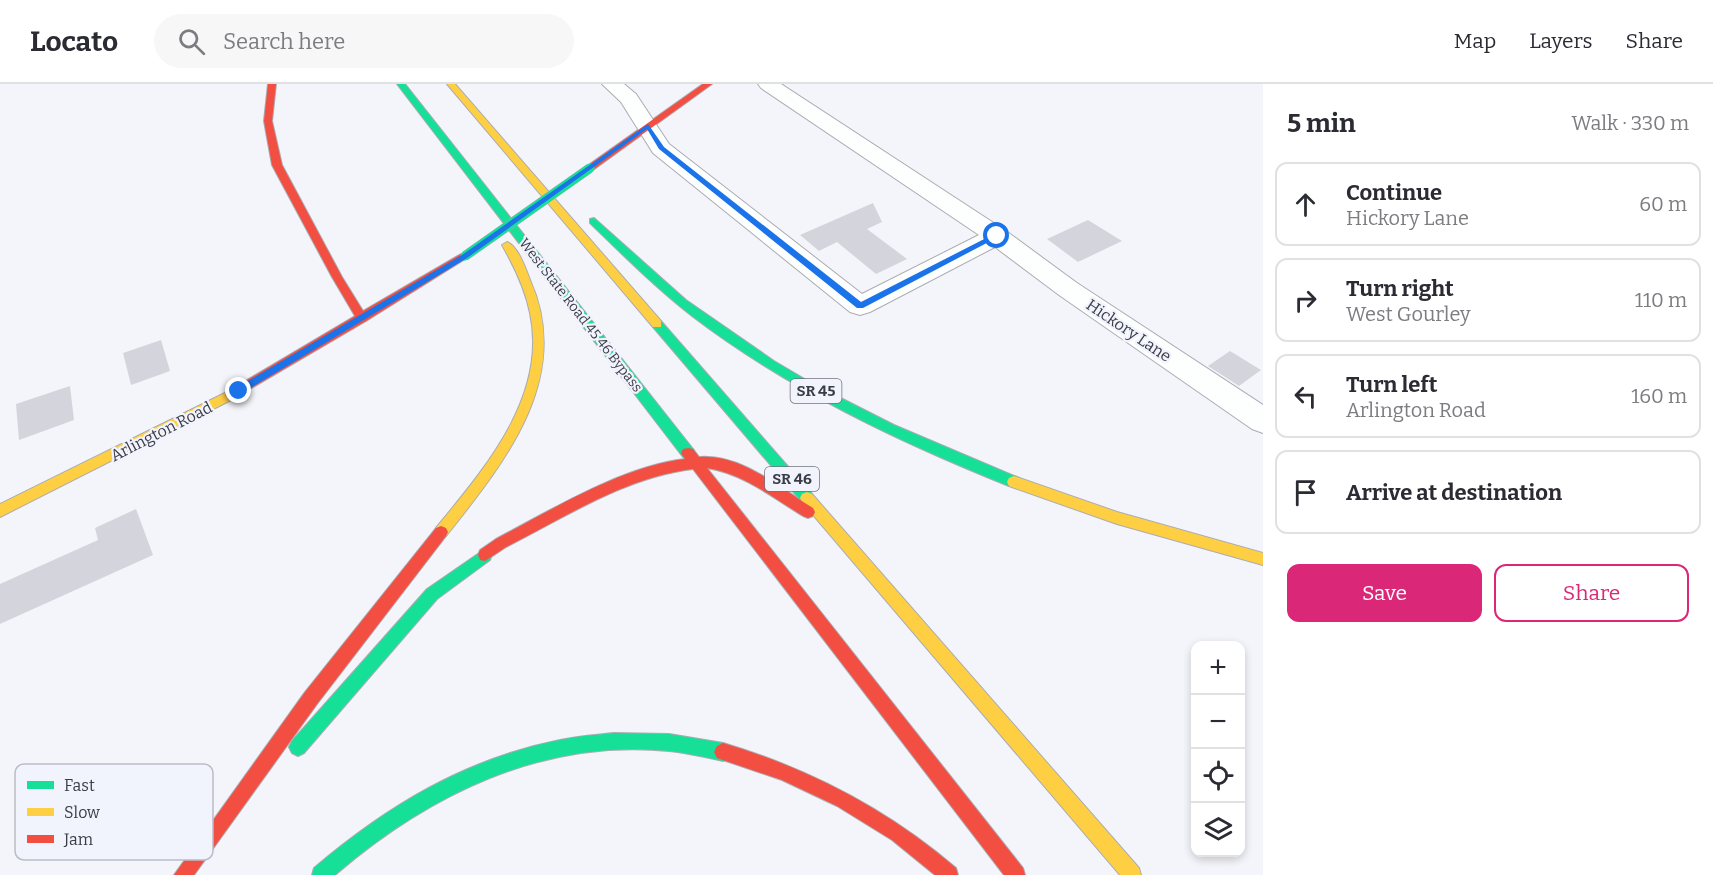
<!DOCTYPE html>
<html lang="en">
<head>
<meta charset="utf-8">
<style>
	:root { --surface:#fff; --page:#f7f7f7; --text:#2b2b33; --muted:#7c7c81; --line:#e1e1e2; --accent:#db2777 }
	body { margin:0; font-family:Bitter,serif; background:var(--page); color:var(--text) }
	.controls { position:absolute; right:18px; bottom:18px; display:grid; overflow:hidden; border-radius:12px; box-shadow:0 3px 9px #0003 }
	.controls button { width:54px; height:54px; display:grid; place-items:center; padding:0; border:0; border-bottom:2px solid var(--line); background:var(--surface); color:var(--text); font:30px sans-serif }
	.stop { position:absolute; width:18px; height:18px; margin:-14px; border:4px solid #1a73e8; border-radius:50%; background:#fff }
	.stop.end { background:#1a73e8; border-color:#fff; box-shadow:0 2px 6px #0008 }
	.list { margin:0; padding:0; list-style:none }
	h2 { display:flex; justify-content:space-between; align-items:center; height:78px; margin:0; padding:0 24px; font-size:26px }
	h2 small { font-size:20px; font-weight:400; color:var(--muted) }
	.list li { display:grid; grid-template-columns:39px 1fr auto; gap:18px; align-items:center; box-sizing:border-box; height:84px; margin:0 12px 12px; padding:0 12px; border:2px solid var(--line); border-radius:12px }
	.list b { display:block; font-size:22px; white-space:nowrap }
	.list p { margin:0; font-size:20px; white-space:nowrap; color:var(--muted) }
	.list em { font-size:20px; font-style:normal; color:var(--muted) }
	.actions { display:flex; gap:12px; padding:18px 24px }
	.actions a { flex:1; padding:14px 0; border:2px solid var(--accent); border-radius:12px; text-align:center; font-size:21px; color:var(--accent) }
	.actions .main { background:var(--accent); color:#fff }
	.icon { flex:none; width:33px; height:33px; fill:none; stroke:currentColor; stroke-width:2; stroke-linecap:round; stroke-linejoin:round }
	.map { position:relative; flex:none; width:1263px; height:791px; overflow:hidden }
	header { display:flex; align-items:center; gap:36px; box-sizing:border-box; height:84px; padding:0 30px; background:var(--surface); border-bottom:2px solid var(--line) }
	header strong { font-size:28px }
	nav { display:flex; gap:33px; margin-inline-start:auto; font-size:21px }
	.search { width:420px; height:54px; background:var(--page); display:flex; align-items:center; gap:15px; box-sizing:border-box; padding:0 21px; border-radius:33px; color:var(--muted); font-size:22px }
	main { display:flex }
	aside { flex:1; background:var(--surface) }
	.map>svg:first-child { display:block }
</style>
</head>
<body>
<header>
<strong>Locato</strong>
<div class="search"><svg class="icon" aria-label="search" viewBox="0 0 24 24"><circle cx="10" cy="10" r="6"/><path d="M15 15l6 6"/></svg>Search here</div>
<nav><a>Map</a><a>Layers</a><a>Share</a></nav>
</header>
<main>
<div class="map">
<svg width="1263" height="791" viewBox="0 0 1263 791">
	<rect width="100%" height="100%" fill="#f4f5fa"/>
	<!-- building -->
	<path fill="#d4d5dc" d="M 873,119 L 882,138 L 867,145 L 907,175 L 876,190 L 837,158 L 819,167 L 800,151 Z
		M 1088,136 L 1122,157 L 1078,178 L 1047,155 Z
		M 161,256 L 170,287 L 131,301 L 123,269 Z
		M 1230,267 L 1261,286 L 1239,302 L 1208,282 Z
		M 70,302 L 74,336 L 19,356 L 16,320 Z
		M 136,425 L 153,471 L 0,540 L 0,500 L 98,456 L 95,444 Z"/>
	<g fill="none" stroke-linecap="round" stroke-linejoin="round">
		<!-- street casing -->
		<g stroke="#abacb3" stroke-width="2">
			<path id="street" d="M 602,0 L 624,0 L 636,10 L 669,60 L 862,210 L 979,151 L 761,4 L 758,0 L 781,0 L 1006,147 L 1077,199 L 1263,321 L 1263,349 L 1252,345 L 1059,211 L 995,163 L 870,228 L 860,231 L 850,228 L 653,69 L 621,18 Z"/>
		</g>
		<!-- fast casing -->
		<g stroke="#abacb3" stroke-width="2">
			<path id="fast" d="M 397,0 L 405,0 L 693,365 L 695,369 L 693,373 L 683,373 Z
				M 594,134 L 686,216 L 774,277 L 813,300 L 894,341 L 1019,394 L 1021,398 L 1019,402 L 1009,402 C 897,357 788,305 692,232 C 656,204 623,171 590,139 L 590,135 Z
				M 657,236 L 661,237 L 812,410 L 814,414 L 812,418 L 802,418 L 653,243 L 653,237 Z
				M 485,465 L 490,466 L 492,471 L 490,476 L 437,515 L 304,669 L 298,672 L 292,669 L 289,663 L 292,657 L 427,505 Z
				M 614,649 L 669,650 L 723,659 L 729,662 L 732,668 L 729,674 L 723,677 C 705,673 687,669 669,667 C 543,654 428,711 335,791 L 312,791 L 314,784 C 387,722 465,675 560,656 C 577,652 596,651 614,649 Z"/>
		</g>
		<!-- slow casing -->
		<g stroke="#abacb3" stroke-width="2">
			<path id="slow" d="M 447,0 L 455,0 L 661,237 L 661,243 L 653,243 Z
				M 507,158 C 518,162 526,185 530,196 C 574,294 504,379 446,452 L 441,454 L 436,452 L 434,448 L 436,444 C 485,384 548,312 530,229 C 525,204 514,182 502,161 Z
				M 231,306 L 237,311 L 235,314 L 0,433 L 0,420 Z
				M 1014,392 L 1117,428 L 1263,469 L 1263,481 L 1117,440 L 1009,402 L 1007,398 L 1009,394 Z
				M 807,408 L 812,410 L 1139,784 L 1141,791 L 1120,791 L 802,418 L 800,414 L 802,410 Z"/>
		</g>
		<!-- jam casing -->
		<g stroke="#abacb3" stroke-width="2">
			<path id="jam" d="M 268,0 L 276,0 L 272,37 L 282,81 L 342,193 L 363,227 L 461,170 L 469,170 L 470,172 L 366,237 L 231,316 L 225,311 L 227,308 L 355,232 L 332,193 L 272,81 L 264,37 Z
				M 703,0 L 712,0 L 593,86 L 587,86 L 587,82 Z
				M 688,364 L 693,365 L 699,373 C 740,369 780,404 813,424 L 815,428 L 813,432 L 808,434 L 803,432 C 772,413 744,390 707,384 L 1023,784 L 1025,791 L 1004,791 L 693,385 C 626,393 565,433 506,463 L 485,477 L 480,476 L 478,471 L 480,466 L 496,455 C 551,426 623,382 685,375 L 681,369 L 683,365 Z
				M 441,442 L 446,444 L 448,448 L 446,452 L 317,620 L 194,791 L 174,791 L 305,608 L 436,444 Z
				M 723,659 C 810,685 887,725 956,784 L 958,791 L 935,791 L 892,756 L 837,722 L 782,696 L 717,674 L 714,668 L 717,662 Z"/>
		</g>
		<!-- street -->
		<use href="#street" fill="#fdfefe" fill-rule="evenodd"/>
		<!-- fast -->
		<use href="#fast" fill="#16e098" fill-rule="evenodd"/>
		<!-- slow -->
		<use href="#slow" fill="#ffcf43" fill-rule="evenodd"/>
		<!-- jam -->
		<use href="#jam" fill="#f24e42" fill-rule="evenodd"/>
		<!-- fast-bridge casing -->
		<g stroke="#abacb3" stroke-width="10" stroke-linecap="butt">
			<path id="fast-bridge" d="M 465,172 L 590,84"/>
		</g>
		<!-- fast-bridge -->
		<use href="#fast-bridge" stroke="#16e098" stroke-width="9"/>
	</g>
	<!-- route -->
	<path fill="#1a73e8" d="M 648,40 L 664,63 L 861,218 L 994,150 L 1000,152 L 863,224 L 857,224 L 659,65 L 647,45 L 467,174 L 242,309 L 236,309 L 236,304 L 462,171 Z"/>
	<g text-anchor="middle" stroke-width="4.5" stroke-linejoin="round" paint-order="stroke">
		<!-- far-street labels -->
		<g font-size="14" fill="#3b3c46" stroke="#f1f3fd">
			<text transform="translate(581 231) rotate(52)" y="5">West State Road 45 46 Bypass</text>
		</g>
		<!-- shield labels -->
		<g fill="#f1f3fd" stroke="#72737d" stroke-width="1.5">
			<rect x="790.5" y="295" width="51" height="24" rx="4.5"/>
			<rect x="765" y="383" width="54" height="24" rx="4.5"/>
		</g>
		<g font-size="15" font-weight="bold" fill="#3b3c46">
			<text x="816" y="312">SR 45</text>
			<text x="792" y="400">SR 46</text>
		</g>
		<!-- street labels -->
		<g font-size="16" fill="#3b3c46" stroke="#f1f3fd">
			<text transform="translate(1129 246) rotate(34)" y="6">Hickory Lane</text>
			<text transform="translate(161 347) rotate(-27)" y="6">Arlington Road</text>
		</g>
	</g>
	<!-- legend -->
	<rect x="15" y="680" width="198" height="96" rx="9" fill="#f1f3fd" stroke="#babcc6" stroke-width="1.5"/>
	<rect x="27" y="697" width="27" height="8" fill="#16e098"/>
	<rect x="27" y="724" width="27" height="8" fill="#ffcf43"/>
	<rect x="27" y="751" width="27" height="8" fill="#f24e42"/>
	<g font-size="16" fill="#3b3c46">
		<text x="64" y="707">Fast</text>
		<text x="64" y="734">Slow</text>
		<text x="64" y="761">Jam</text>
	</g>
</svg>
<div class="controls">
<button>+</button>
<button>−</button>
<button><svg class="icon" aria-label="locate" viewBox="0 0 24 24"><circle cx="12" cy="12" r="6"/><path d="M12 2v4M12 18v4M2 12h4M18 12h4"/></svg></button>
<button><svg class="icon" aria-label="layers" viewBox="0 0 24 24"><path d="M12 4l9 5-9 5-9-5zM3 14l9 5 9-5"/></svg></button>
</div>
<div class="stop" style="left:997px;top:152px"></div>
<div class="stop end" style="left:239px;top:307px"></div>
</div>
<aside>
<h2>5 min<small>Walk · 330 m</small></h2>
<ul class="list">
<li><svg class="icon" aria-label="ahead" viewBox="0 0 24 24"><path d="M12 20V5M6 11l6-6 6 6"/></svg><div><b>Continue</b><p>Hickory Lane</p></div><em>60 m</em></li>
<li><svg class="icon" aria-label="right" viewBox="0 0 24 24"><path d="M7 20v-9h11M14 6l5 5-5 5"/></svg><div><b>Turn right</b><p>West Gourley</p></div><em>110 m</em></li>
<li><svg class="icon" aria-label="left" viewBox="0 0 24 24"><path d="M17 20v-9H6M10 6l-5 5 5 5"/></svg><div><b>Turn left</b><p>Arlington Road</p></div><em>160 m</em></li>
<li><svg class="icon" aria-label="arrive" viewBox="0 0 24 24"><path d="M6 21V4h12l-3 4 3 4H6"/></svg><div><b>Arrive at destination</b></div></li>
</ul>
<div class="actions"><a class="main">Save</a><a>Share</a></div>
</aside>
</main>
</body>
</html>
